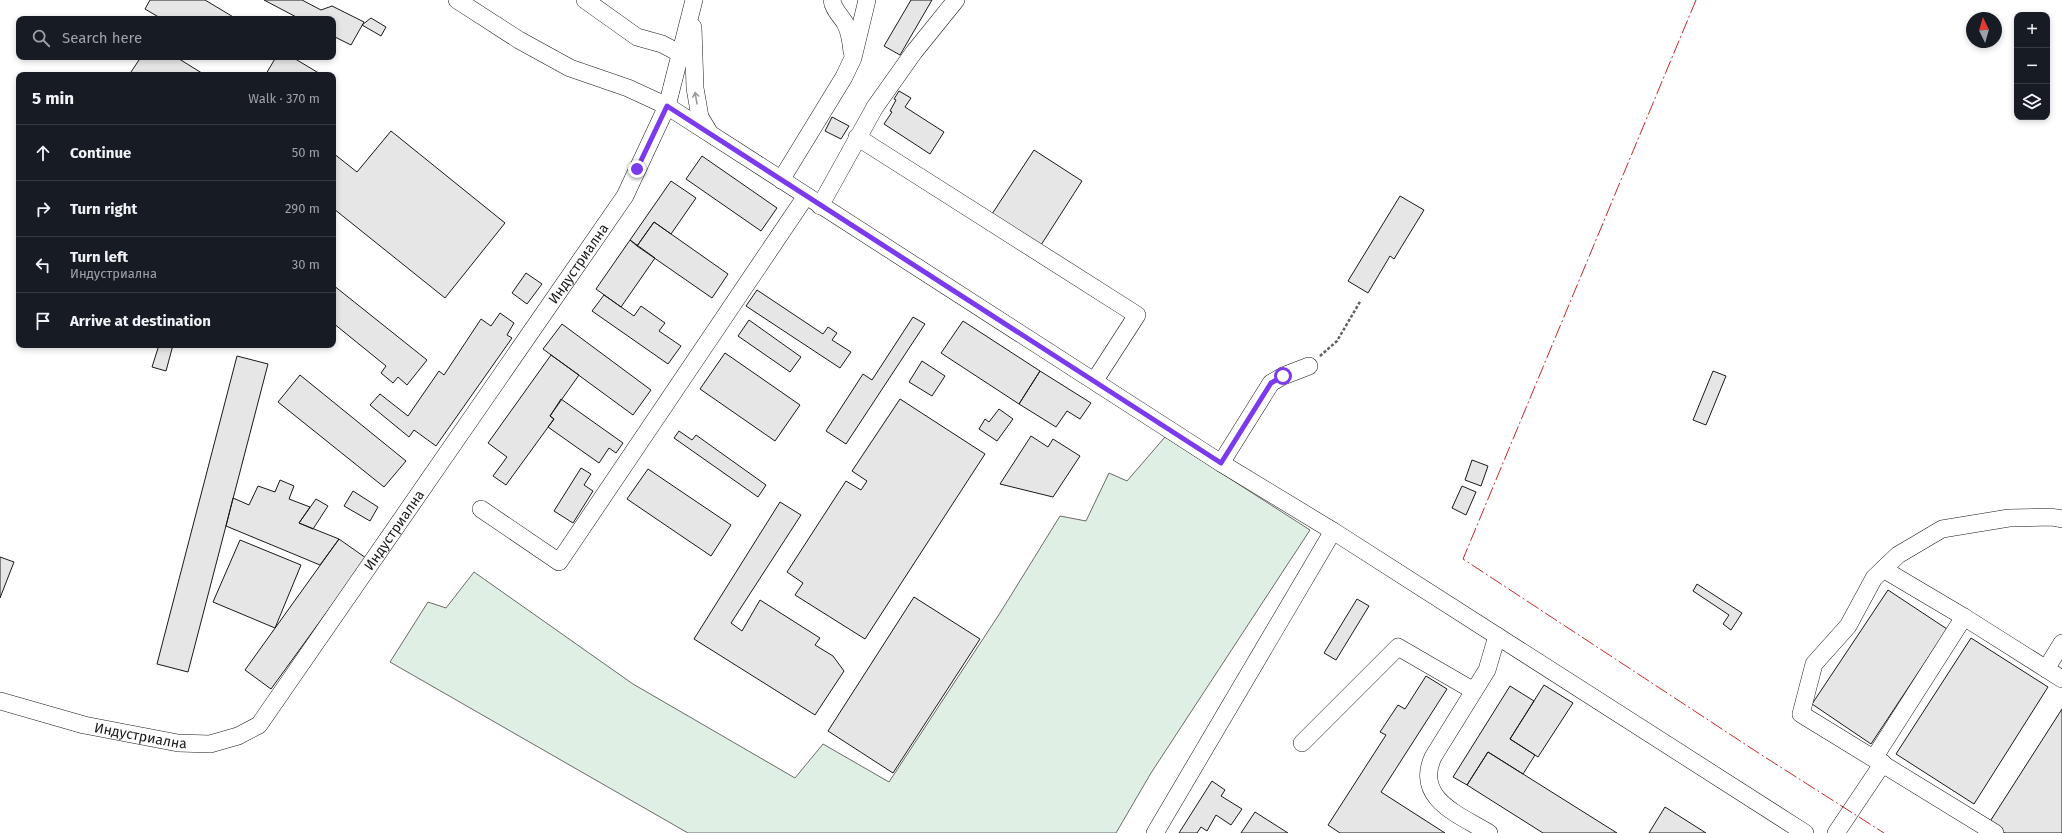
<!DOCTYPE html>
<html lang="en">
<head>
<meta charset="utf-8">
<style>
	:root { --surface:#171b24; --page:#20242c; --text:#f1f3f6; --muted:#9ea1a6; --line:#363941 }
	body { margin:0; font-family:"Fira Sans",sans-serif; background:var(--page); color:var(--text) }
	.controls { position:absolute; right:12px; top:12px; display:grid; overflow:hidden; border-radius:8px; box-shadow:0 2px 6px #0003 }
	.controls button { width:36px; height:36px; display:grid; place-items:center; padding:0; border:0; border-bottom:1px solid var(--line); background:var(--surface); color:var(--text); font:20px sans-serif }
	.compass { position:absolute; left:1966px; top:12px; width:36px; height:36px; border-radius:50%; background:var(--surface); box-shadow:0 2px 6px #0003; rotate:355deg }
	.stop { position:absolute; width:12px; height:12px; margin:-9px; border:3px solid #7c3aed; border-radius:50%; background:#fff }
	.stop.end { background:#7c3aed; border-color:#fff; box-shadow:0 1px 4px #0008 }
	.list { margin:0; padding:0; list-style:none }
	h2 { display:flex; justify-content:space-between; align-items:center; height:52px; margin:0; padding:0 16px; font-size:17px }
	h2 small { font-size:13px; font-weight:400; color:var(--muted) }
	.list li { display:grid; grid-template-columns:26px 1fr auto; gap:12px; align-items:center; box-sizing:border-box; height:56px; padding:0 16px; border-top:1px solid var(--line) }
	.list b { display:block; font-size:15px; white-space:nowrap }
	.list p { margin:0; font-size:13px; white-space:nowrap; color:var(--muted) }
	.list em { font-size:13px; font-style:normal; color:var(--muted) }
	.icon { flex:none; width:22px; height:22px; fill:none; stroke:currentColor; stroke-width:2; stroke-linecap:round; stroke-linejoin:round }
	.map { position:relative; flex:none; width:2062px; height:833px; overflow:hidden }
	.search { position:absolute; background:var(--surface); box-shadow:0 2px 6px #0003; left:16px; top:16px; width:320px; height:44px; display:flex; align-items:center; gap:10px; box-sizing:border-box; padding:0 14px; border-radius:8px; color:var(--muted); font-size:15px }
	.panel { position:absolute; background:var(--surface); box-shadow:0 2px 6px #0003; left:16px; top:72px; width:320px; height:276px; border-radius:8px }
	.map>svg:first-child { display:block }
</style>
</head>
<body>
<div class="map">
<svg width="2062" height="833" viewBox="0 0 2062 833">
	<rect width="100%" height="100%" fill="#fff"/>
	<!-- green -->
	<path fill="#e0efe3" stroke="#6a6a6a" d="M 1165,437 L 1310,530 L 1151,773 L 1116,833 L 688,833 L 390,662 L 428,602 L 446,608 L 474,572 L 633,684 L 795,778 L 823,744 L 889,782 L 1000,613 L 1060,516 L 1086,521 L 1109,473 L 1127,481 Z"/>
	<!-- building -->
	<path fill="#e6e6e6" stroke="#1a1a1a" d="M 150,0 L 205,0 L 235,18 L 162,19 L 145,9 Z
		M 264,0 L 302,0 L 321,10 L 332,6 L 364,22 L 351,45 L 333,36 L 333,19 L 300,19 Z
		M 911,0 L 932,0 L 900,55 L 884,46 Z
		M 371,18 L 386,27 L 381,36 L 362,25 Z
		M 141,57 L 176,57 L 205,75 L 129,75 Z
		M 276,57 L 292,57 L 322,75 L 267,75 L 266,74 Z
		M 899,91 L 911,98 L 905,107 L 944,132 L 930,154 L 884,124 L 892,112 L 890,111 L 896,100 L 894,99 Z
		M 832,117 L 849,126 L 841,139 L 825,131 Z
		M 391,131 L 505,223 L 445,298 L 334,209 L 333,210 L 333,153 L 357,172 Z
		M 1034,150 L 1082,181 L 1041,245 L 992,214 Z
		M 702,156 L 777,208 L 761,231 L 686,179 Z
		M 671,181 L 696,198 L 671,234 L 654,222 L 637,246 L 630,240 Z
		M 1400,196 L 1424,210 L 1394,259 L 1390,256 L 1368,293 L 1348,281 Z
		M 654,222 L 728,274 L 712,298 L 637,246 Z
		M 630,240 L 655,258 L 621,307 L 596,289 Z
		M 526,273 L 542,284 L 527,304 L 512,293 Z
		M 333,285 L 427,360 L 407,385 L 398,377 L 393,383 L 381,373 L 386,366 L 333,323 Z
		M 757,290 L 823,334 L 828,327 L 837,333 L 832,340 L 851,352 L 840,368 L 746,306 Z
		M 604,295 L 634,316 L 641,306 L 665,323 L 659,331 L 681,346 L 668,364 L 592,311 Z
		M 500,313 L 514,323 L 507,335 L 512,338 L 436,446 L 414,430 L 409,437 L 370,405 L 380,394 L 408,416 L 439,371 L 444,375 L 481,319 L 491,326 Z
		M 913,317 L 925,324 L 846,444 L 826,431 L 863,374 L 872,380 Z
		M 749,320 L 801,357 L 790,372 L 738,336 Z
		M 963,321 L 1040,371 L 1019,404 L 941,353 Z
		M 562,324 L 651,390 L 633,415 L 543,349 Z
		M 159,345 L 173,345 L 166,371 L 152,367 Z
		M 725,353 L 800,405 L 775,441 L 700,389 Z
		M 551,355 L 579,375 L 550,416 L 554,419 L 506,485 L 493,476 L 507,457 L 488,443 Z
		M 237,356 L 268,364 L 188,672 L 157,664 Z
		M 922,361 L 945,376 L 932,396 L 909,382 Z
		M 1040,371 L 1091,403 L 1080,419 L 1067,411 L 1056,427 L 1019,404 Z
		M 1713,371 L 1726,376 L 1706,425 L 1693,420 Z
		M 300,375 L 406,461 L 384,487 L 278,402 Z
		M 561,399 L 623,443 L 616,453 L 609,448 L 599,463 L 548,427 L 554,419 L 550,416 Z
		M 900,399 L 985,454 L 865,639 L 795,595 L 803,583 L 787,572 L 846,481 L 861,490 L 867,481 L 852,471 Z
		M 999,409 L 1013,419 L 997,441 L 979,429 L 985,419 L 989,422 Z
		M 679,431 L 692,440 L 696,435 L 766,485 L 758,497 L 674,438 Z
		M 1031,436 L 1048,447 L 1053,439 L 1080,456 L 1053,497 L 1000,484 Z
		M 1472,460 L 1488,466 L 1481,486 L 1465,480 Z
		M 581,468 L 591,474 L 584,485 L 593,491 L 573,523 L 554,511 Z
		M 648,469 L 731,525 L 711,556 L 627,499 Z
		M 280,480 L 294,486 L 289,499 L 310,507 L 299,523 L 339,539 L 320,565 L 226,526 L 233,498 L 249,505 L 258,486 L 275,492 Z
		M 1462,486 L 1476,492 L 1466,515 L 1452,508 Z
		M 353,491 L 378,507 L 370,521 L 344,506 Z
		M 316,499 L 328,506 L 313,529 L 299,523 Z
		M 780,502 L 801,515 L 731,623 L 742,631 L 760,600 L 820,638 L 815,645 L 833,656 L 844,671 L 815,715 L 694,639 Z
		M 339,539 L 366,558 L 271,689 L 245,670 Z
		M 240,540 L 301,565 L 275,628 L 213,602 Z
		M 0,557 L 14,562 L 0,598 Z
		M 1697,584 L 1742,613 L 1731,630 L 1723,624 L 1729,615 L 1693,591 Z
		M 1888,590 L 1947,629 L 1871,744 L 1812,704 Z
		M 914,597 L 980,639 L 893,773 L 828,731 Z
		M 1357,599 L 1369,606 L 1336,660 L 1324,653 Z
		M 1971,638 L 2048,687 L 1974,804 L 1896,754 Z
		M 1426,676 L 1447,689 L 1381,792 L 1445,833 L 1340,833 L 1328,825 L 1386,735 L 1380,732 L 1398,705 L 1405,709 Z
		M 1544,685 L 1573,703 L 1538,757 L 1510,739 Z
		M 1510,686 L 1534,701 L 1510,739 L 1535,755 L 1523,774 L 1488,752 L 1467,785 L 1453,777 Z
		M 2062,709 L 2062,833 L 2005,833 L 1989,823 Z
		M 1488,752 L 1523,774 L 1617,833 L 1543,833 L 1467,785 Z
		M 1212,781 L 1225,790 L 1221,796 L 1242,809 L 1231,825 L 1216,815 L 1207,831 L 1201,827 L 1197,833 L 1179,833 Z
		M 1665,807 L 1706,833 L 1649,833 Z
		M 1255,812 L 1288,833 L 1241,833 Z"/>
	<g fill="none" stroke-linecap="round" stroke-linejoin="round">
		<!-- minor casing -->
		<g stroke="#1a1a1a" stroke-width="18">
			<g id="minor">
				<path d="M 457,0 L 519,40 L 570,68 L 628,88 L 667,106 L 1221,463 L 1333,531 L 1805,833"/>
				<path d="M 585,0 L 637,37 L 662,44 L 681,54"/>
				<path d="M 832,0 C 833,9 840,15 845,23 C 850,32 851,41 852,52"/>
				<path d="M 693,27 L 695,88 L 700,117 L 709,132"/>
				<path d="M 857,137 L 1137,315 L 1095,380"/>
				<path d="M 781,180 L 844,77 L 853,58 L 867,0"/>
				<path d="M 820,206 L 875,107 L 914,52 L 956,0"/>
				<path d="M 1221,463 L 1271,383 L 1283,376 L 1309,366"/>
				<path d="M 481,509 L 559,562 L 806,196"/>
				<path d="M 1883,569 L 1964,617 L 2062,679"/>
				<path d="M 2046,669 L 2062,643"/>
				<path id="s1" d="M 0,701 L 84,725 L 178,743 L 210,744 L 238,736 L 259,725 L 625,196 L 667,106 L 694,0"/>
				<path d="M 1302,743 L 1398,647 L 1474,691"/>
				<path d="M 1874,758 L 1964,617"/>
				<path d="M 1155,833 L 1333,531"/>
				<path d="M 1489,833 C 1460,815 1414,799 1433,757 L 1487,670 L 1497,636"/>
				<path d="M 1836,833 L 1883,763"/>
				<path d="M 1995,833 L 1801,714 L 1814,664 L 1848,626 L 1874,578 L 1898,555 L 1942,529 L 2009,518 L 2051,517 L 2062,519"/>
			</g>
		</g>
		<!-- path -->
		<path stroke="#5f5f5f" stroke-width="2.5" stroke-dasharray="3 2" stroke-linecap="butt" d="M 1320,356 L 1337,341 L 1361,300"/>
		<!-- minor -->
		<use href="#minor" stroke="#fff" stroke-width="17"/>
		<!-- power -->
		<path stroke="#c62828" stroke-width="1" stroke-dasharray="14 3 2 3" stroke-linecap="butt" d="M 1696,0 L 1463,559 L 1760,754 L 1884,833"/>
	</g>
	<!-- one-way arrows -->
	<defs><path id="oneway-shaft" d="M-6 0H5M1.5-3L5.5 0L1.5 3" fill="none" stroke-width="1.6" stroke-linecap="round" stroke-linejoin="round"/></defs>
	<use stroke="#989898" href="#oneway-shaft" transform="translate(696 98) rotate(-100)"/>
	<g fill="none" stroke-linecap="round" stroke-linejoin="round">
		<!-- route -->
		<path stroke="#7c3aed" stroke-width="5" d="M 637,169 L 667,106 L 1221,463 L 1271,383 L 1283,376"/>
	</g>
	<g text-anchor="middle" stroke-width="3" stroke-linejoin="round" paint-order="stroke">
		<!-- street labels -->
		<g font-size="14" fill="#1a1a1a" stroke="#fff">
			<text dy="5" stroke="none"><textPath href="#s1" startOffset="829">Индустриална</textPath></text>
			<text dy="5" stroke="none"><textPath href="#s1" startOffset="505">Индустриална</textPath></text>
			<text dy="5" stroke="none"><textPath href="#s1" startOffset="145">Индустриална</textPath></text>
		</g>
	</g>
</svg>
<div class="controls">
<button>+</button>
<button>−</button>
<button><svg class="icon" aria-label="layers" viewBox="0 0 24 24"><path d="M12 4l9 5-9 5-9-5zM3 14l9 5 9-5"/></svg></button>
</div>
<svg class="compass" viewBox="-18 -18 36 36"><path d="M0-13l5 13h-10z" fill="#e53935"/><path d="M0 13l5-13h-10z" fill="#9ea1a6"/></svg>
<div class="stop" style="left:1283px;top:376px"></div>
<div class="stop end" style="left:637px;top:169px"></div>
<div class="search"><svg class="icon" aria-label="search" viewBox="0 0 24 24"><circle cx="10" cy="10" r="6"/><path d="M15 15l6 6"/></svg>Search here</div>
<section class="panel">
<h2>5 min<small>Walk · 370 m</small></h2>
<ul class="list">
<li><svg class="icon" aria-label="ahead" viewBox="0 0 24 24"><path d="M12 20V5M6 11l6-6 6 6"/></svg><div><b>Continue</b></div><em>50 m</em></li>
<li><svg class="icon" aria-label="right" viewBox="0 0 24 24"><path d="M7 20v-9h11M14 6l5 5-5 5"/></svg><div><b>Turn right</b></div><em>290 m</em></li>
<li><svg class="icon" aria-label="left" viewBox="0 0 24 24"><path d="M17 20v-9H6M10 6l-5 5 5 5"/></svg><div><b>Turn left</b><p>Индустриална</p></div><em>30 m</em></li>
<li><svg class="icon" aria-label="arrive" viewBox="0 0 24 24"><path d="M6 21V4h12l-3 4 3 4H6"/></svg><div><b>Arrive at destination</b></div></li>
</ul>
</section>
</div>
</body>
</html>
